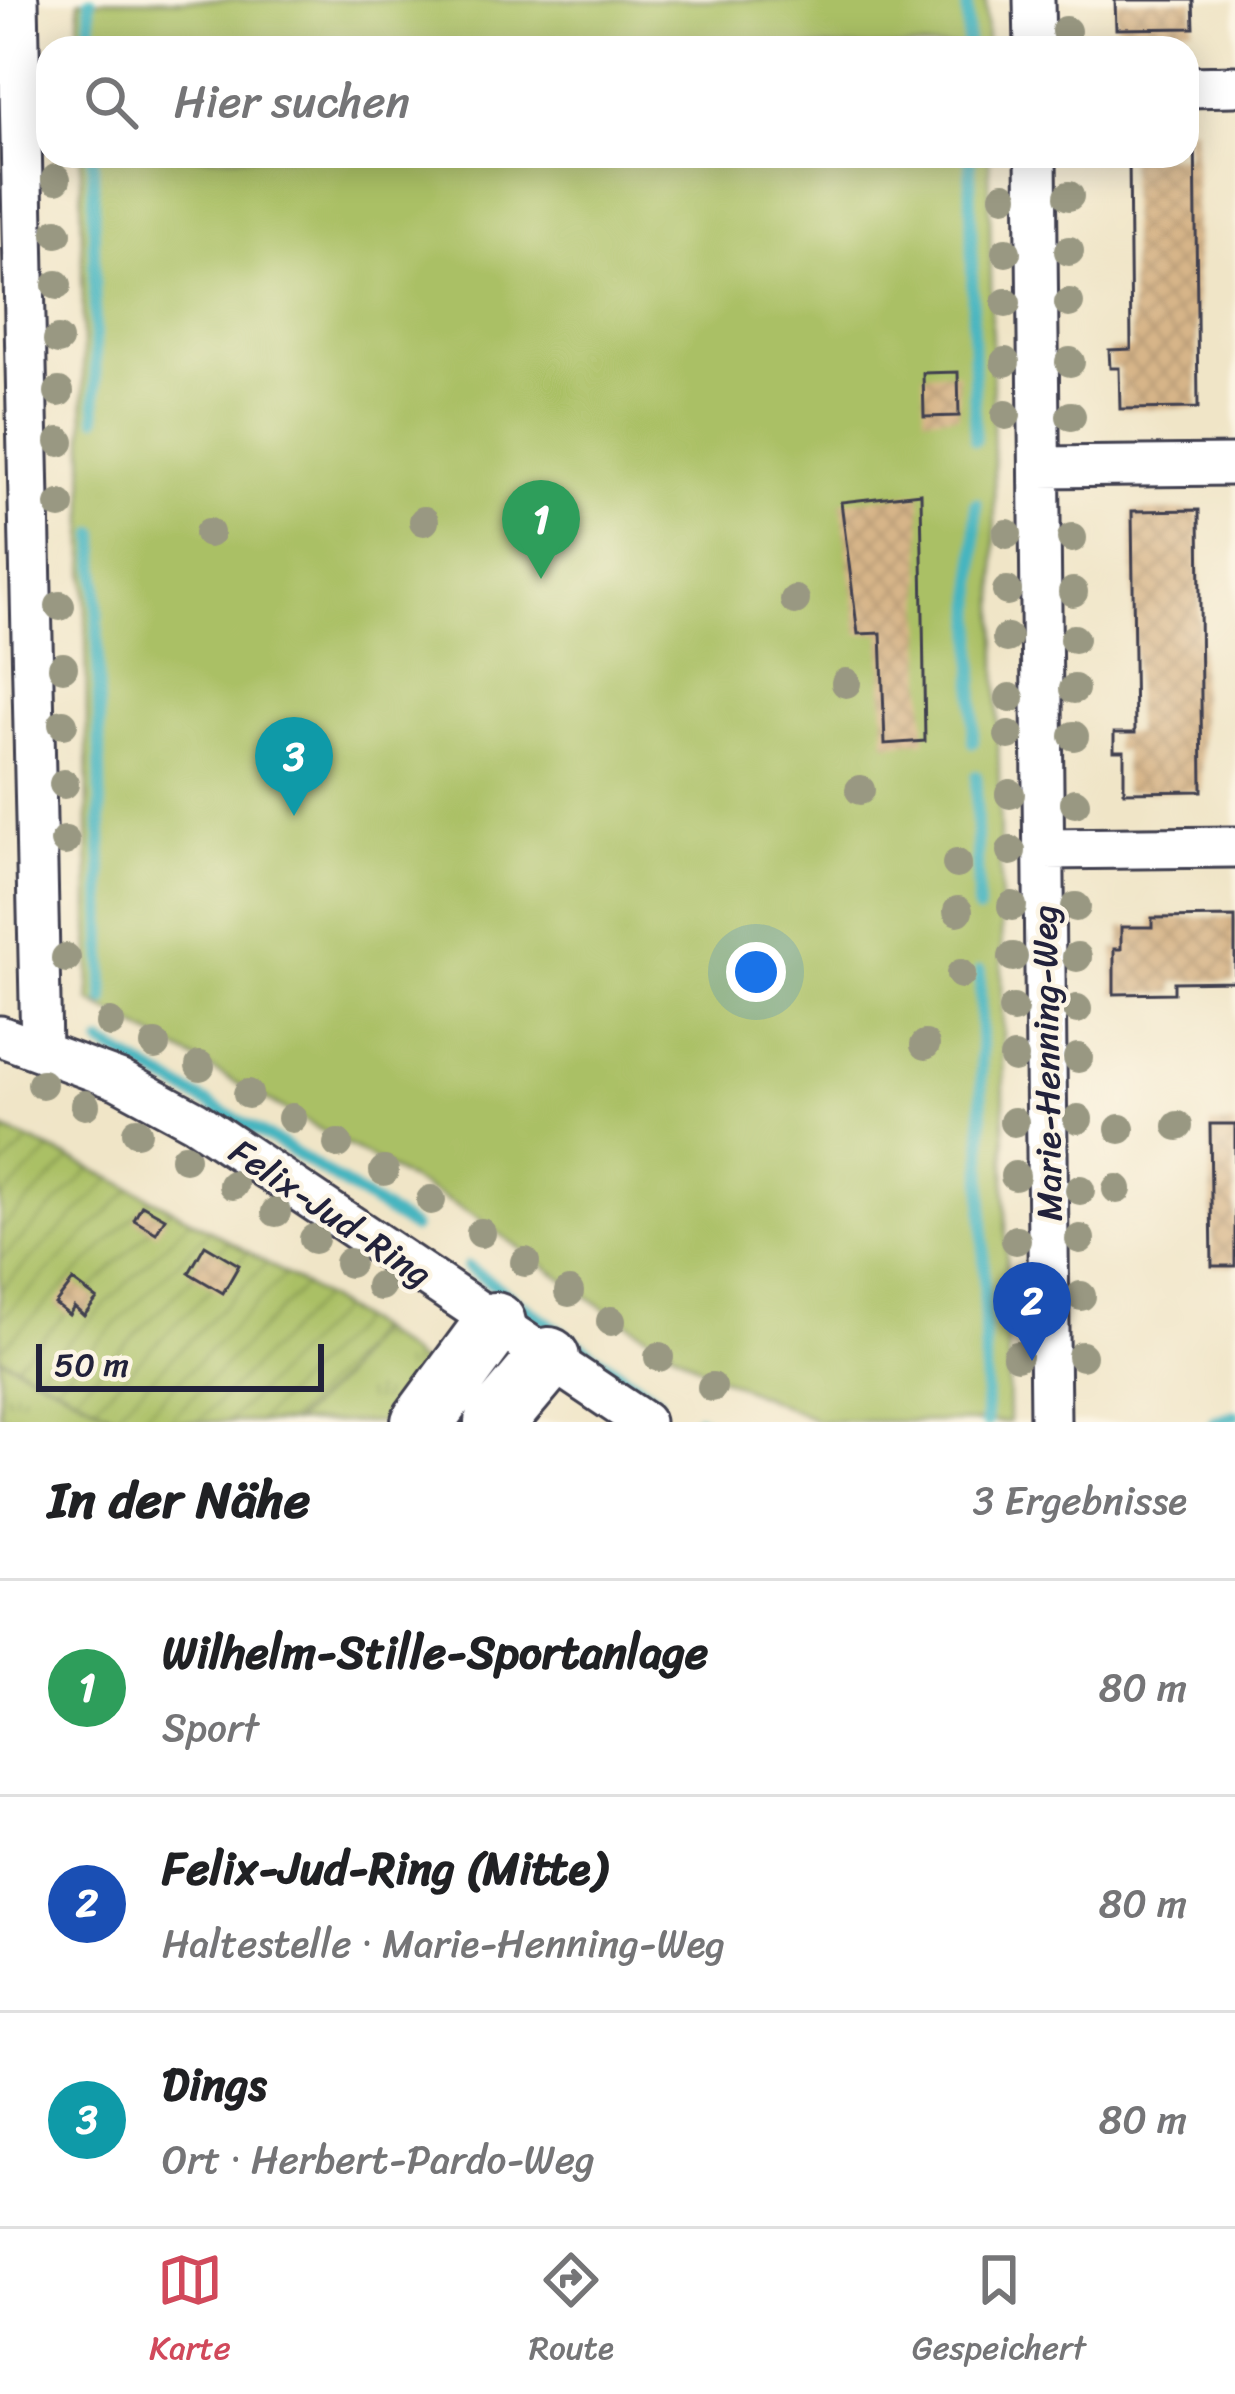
<!DOCTYPE html>
<html lang="de">
<head>
<meta charset="utf-8">
<style>
	:root { --surface:#fff; --page:#f6f6f6; --text:#202124; --muted:#757577; --line:#e0e0e0; --accent:#d1495b }
	body { margin:0; font-family:Sriracha,sans-serif; background:var(--page); color:var(--text) }
	.scale { position:absolute; left:36px; bottom:30px; width:288px; box-sizing:border-box; padding-left:12px; border:6px solid #22223b; border-top:0; font-size:33px; line-height:42px; white-space:nowrap; color:#22223b; -webkit-text-stroke:9px #fcf5e5; paint-order:stroke }
	.you { position:absolute; left:756px; top:972px; width:42px; height:42px; margin:-30px; border:9px solid #fff; border-radius:50%; background:#1a73e8; box-shadow:0 0 0 18px #1a73e833 }
	.badge { display:grid; place-items:center; width:78px; height:78px; border-radius:50%; background:var(--accent); color:#fff; font-size:39px; font-weight:700 }
	.pin { position:absolute; translate:-50% -99px; filter:drop-shadow(0 3px 6px #0008) }
	.pin::after { content:''; position:absolute; top:63px; width:42px; height:36px; background:inherit; clip-path:polygon(0 0,100% 0,50% 100%) }
	.list { margin:0; padding:0; list-style:none }
	h2 { display:flex; justify-content:space-between; align-items:center; height:156px; margin:0; padding:0 48px; font-size:51px }
	h2 small { font-size:39px; font-weight:400; color:var(--muted) }
	.list li { display:grid; grid-template-columns:78px 1fr auto; gap:36px; align-items:center; box-sizing:border-box; height:216px; padding:0 48px; border-top:3px solid var(--line) }
	.list b { display:block; font-size:45px; white-space:nowrap }
	.list p { margin:0; font-size:39px; white-space:nowrap; color:var(--muted) }
	.list em { font-size:39px; font-style:normal; color:var(--muted) }
	.icon { flex:none; width:66px; height:66px; fill:none; stroke:currentColor; stroke-width:2; stroke-linecap:round; stroke-linejoin:round }
	.map { position:relative; flex:none; width:1235px; height:1422px; overflow:hidden }
	.search { position:absolute; background:var(--surface); box-shadow:0 6px 30px #0003; left:36px; right:36px; top:36px; height:132px; display:flex; align-items:center; gap:30px; box-sizing:border-box; padding:0 42px; border-radius:36px; color:var(--muted); font-size:45px }
	.sheet { height:804px; background:var(--surface) }
	nav { display:flex; justify-content:space-around; align-items:center; box-sizing:border-box; height:168px; border-top:3px solid var(--line); background:var(--surface); font-size:33px; color:var(--muted) }
	nav a { display:grid; justify-items:center; gap:6px }
	nav .on { color:var(--accent) }
	.map>svg:first-child { display:block }
</style>
</head>
<body>
<div class="map">
<svg width="1235" height="1422" viewBox="0 0 1235 1422">
	<defs>
		<pattern id="grass-tufts" width="24" height="20" patternUnits="userSpaceOnUse" patternTransform="scale(3)"><rect width="24" height="20" fill="#aac065"/><path d="M3 7l-1-3M5 7V3M7 7l1-3M15 17l-1-3M17 17v-4M19 17l1-3" fill="none" stroke="#8a9c54"/></pattern>
		<pattern id="garden-furrows" width="10" height="10" patternUnits="userSpaceOnUse" patternTransform="scale(3)"><rect width="10" height="10" fill="#aac065"/><path d="M-1 1l2-2M0 10L10 0M9 11l2-2" fill="none" stroke="#8a9c54"/></pattern>
		<pattern id="building-cross-hatch" width="8" height="8" patternUnits="userSpaceOnUse" patternTransform="scale(3)"><rect width="8" height="8" fill="#d7b589"/><path d="M0 0l8 8M0 8l8-8" fill="none" stroke="#b89b77"/></pattern>
	</defs>
	<rect width="100%" height="100%" fill="#fcf5e5"/>
	<filter id="ink" filterUnits="userSpaceOnUse"><feTurbulence type="fractalNoise" baseFrequency=".00833" numOctaves="2"/><feDisplacementMap in="SourceGraphic" scale="24" xChannelSelector="R" yChannelSelector="G"/><feConvolveMatrix kernelMatrix="1 2 1 2 8 2 1 2 1" color-interpolation-filters="sRGB"/></filter>
	<filter id="wash" filterUnits="userSpaceOnUse"><feTurbulence type="fractalNoise" baseFrequency=".004" numOctaves="4" result="noise"/><feDisplacementMap in="SourceGraphic" scale="48" xChannelSelector="R" yChannelSelector="G"/><feGaussianBlur stdDeviation="2.7" result="paint"/><feColorMatrix in="noise" values="0 0 0 0 0 0 0 0 0 0 0 0 0 0 0 0 0 1.4 0 .05"/><feComposite in="paint" operator="in"/></filter>
	<g filter="url(#wash)">
		<rect width="100%" height="100%" fill="#f0e5c7"/>
		<!-- grass -->
		<path fill="url(#grass-tufts)" stroke="#667150" stroke-width="3" d="M 374,1329 L 436,1374 L 394,1422 L 293,1422 L 339,1380 Z
			M 0,1357 L 128,1422 L 17,1422 L 0,1415 Z"/>
		<!-- garden -->
		<path fill="url(#garden-furrows)" stroke="#667150" stroke-width="3" d="M 0,1128 C 133,1182 253,1252 374,1329 L 339,1380 L 293,1422 L 128,1422 L 0,1357 Z"/>
		<!-- pitch -->
		<path fill="#aac065" stroke="#667150" stroke-width="3" d="M 79,0 L 986,0 L 987,48 L 79,48 Z
			M 81,156 L 989,156 L 1009,1422 L 818,1421 L 710,1373 L 609,1312 L 473,1215 L 90,1001 Z"/>
		<g fill="none" stroke-linecap="round" stroke-linejoin="round">
			<!-- stream -->
			<path stroke="#46b5c0" stroke-width="12" d="M 90,0 L 91,48
				M 967,0 L 968,48
				M 93,156 L 96,418
				M 970,156 L 975,440
				M 96,533 L 104,1000
				M 973,742 L 976,503
				M 976,776 L 978,910
				M 980,971 L 986,1422
				M 102,1044 L 284,1146 L 413,1228
				M 468,1267 L 657,1399
				M 698,1419 L 704,1422
				M 1214,1422 L 1235,1416"/>
		</g>
		<g id="blocks">
			<!-- building -->
			<path fill="url(#building-cross-hatch)" d="M 1115,0 L 1193,0 L 1194,28 L 1116,29 Z
				M 1187,127 L 1195,127 L 1198,408 L 1120,409 L 1119,368 L 1110,368 L 1109,350 L 1131,349 L 1129,156 L 1187,156 Z
				M 958,372 L 959,416 L 924,417 L 923,373 Z
				M 921,493 L 925,741 L 885,744 L 881,633 L 858,634 L 841,502 Z
				M 1199,510 L 1202,791 L 1124,792 L 1124,751 L 1114,751 L 1114,733 L 1135,733 L 1132,511 Z
				M 1235,917 L 1235,981 L 1174,982 L 1174,993 L 1114,994 L 1114,949 L 1121,949 L 1121,927 L 1152,927 L 1152,918 Z
				M 1210,1124 L 1235,1124 L 1235,1266 L 1212,1266 Z
				M 142,1205 L 165,1218 L 156,1233 L 134,1220 Z
				M 205,1245 L 239,1265 L 223,1293 L 189,1273 Z
				M 73,1281 L 97,1299 L 84,1316 L 74,1307 L 69,1315 L 55,1304 Z"/>
		</g>
	</g>
	<g filter="url(#ink)">
		<use href="#blocks" fill-opacity="0" stroke="#413f50" stroke-width="3"/>
		<g fill="none" stroke-linecap="round" stroke-linejoin="round">
			<!-- minor casing -->
			<g stroke="#413f50" stroke-width="45">
				<path id="minor" d="M 18,0 L 41,1048
					M 1034,0 L 1035,48
					M 1187,87 L 1235,86
					M 1036,156 L 1050,1422
					M 1040,467 L 1235,465
					M 1044,849 L 1235,847
					M 0,1036 L 119,1080 L 195,1121 L 644,1422"/>
			</g>
			<!-- highway casing -->
			<g stroke="#413f50" stroke-width="66">
				<path id="highway" d="M 422,1422 L 495,1323
					M 495,1422 L 549,1358"/>
			</g>
			<!-- minor -->
			<use href="#minor" stroke="#fff" stroke-width="39"/>
			<!-- highway -->
			<use href="#highway" stroke="#fff" stroke-width="60"/>
		</g>
		<!-- trees -->
		<g fill="#999882">
			<circle cx="1066" cy="31" r="15"/>
			<circle cx="56" cy="179" r="15"/>
			<circle cx="1004" cy="196" r="15"/>
			<circle cx="1069" cy="196" r="15"/>
			<circle cx="57" cy="233" r="15"/>
			<circle cx="1069" cy="251" r="15"/>
			<circle cx="1006" cy="252" r="15"/>
			<circle cx="57" cy="285" r="15"/>
			<circle cx="1006" cy="303" r="15"/>
			<circle cx="1069" cy="303" r="15"/>
			<circle cx="58" cy="340" r="15"/>
			<circle cx="1005" cy="362" r="15"/>
			<circle cx="1070" cy="362" r="15"/>
			<circle cx="59" cy="392" r="15"/>
			<circle cx="1006" cy="415" r="15"/>
			<circle cx="1071" cy="416" r="15"/>
			<circle cx="60" cy="442" r="15"/>
			<circle cx="60" cy="505" r="15"/>
			<circle cx="424" cy="521" r="15"/>
			<circle cx="209" cy="533" r="15"/>
			<circle cx="1007" cy="534" r="15"/>
			<circle cx="1072" cy="538" r="15"/>
			<circle cx="1007" cy="591" r="15"/>
			<circle cx="1073" cy="592" r="15"/>
			<circle cx="795" cy="600" r="15"/>
			<circle cx="60" cy="606" r="15"/>
			<circle cx="1007" cy="638" r="15"/>
			<circle cx="1074" cy="639" r="15"/>
			<circle cx="63" cy="667" r="15"/>
			<circle cx="846" cy="683" r="15"/>
			<circle cx="1074" cy="689" r="15"/>
			<circle cx="1010" cy="698" r="15"/>
			<circle cx="63" cy="724" r="15"/>
			<circle cx="1009" cy="735" r="15"/>
			<circle cx="1074" cy="736" r="15"/>
			<circle cx="64" cy="784" r="15"/>
			<circle cx="860" cy="790" r="15"/>
			<circle cx="1010" cy="794" r="15"/>
			<circle cx="1075" cy="803" r="15"/>
			<circle cx="65" cy="841" r="15"/>
			<circle cx="1011" cy="851" r="15"/>
			<circle cx="957" cy="864" r="15"/>
			<circle cx="1012" cy="906" r="15"/>
			<circle cx="1076" cy="907" r="15"/>
			<circle cx="958" cy="911" r="15"/>
			<circle cx="1013" cy="957" r="15"/>
			<circle cx="1077" cy="957" r="15"/>
			<circle cx="66" cy="958" r="15"/>
			<circle cx="961" cy="974" r="15"/>
			<circle cx="1013" cy="1009" r="15"/>
			<circle cx="1077" cy="1009" r="15"/>
			<circle cx="110" cy="1023" r="15"/>
			<circle cx="155" cy="1045" r="15"/>
			<circle cx="925" cy="1045" r="15"/>
			<circle cx="1014" cy="1058" r="15"/>
			<circle cx="1078" cy="1058" r="15"/>
			<circle cx="200" cy="1066" r="15"/>
			<circle cx="42" cy="1084" r="15"/>
			<circle cx="248" cy="1094" r="15"/>
			<circle cx="85" cy="1105" r="15"/>
			<circle cx="292" cy="1118" r="15"/>
			<circle cx="1078" cy="1119" r="15"/>
			<circle cx="1014" cy="1122" r="15"/>
			<circle cx="1178" cy="1126" r="15"/>
			<circle cx="1120" cy="1129" r="15"/>
			<circle cx="137" cy="1132" r="15"/>
			<circle cx="338" cy="1144" r="15"/>
			<circle cx="185" cy="1158" r="15"/>
			<circle cx="384" cy="1171" r="15"/>
			<circle cx="1015" cy="1176" r="15"/>
			<circle cx="233" cy="1185" r="15"/>
			<circle cx="1117" cy="1189" r="15"/>
			<circle cx="1080" cy="1190" r="15"/>
			<circle cx="431" cy="1200" r="15"/>
			<circle cx="276" cy="1212" r="15"/>
			<circle cx="481" cy="1233" r="15"/>
			<circle cx="314" cy="1239" r="15"/>
			<circle cx="1080" cy="1239" r="15"/>
			<circle cx="1016" cy="1240" r="15"/>
			<circle cx="525" cy="1262" r="15"/>
			<circle cx="349" cy="1263" r="15"/>
			<circle cx="380" cy="1286" r="15"/>
			<circle cx="569" cy="1292" r="15"/>
			<circle cx="1018" cy="1295" r="15"/>
			<circle cx="1081" cy="1296" r="15"/>
			<circle cx="611" cy="1321" r="15"/>
			<circle cx="1017" cy="1356" r="15"/>
			<circle cx="1082" cy="1356" r="15"/>
			<circle cx="659" cy="1357" r="15"/>
			<circle cx="712" cy="1387" r="15"/>
		</g>
	</g>
	<g text-anchor="middle" stroke-width="9" stroke-linejoin="round" paint-order="stroke">
		<!-- street labels -->
		<g font-size="36" fill="#22223b" stroke="#fcf5e5">
			<text transform="translate(1046 1063) rotate(-91)" y="13">Marie-Henning-Weg</text>
			<text transform="translate(331 1212) rotate(34)" y="13">Felix-Jud-Ring</text>
		</g>
	</g>
</svg>
<div class="scale">50 m</div>
<div class="you"></div>
<div class="pin badge" style="left:541px;top:579px;background:#2e9e5b">1</div>
<div class="pin badge" style="left:1032px;top:1361px;background:#1a4fb4">2</div>
<div class="pin badge" style="left:294px;top:816px;background:#0f9aa8">3</div>
<div class="search"><svg class="icon" aria-label="search" viewBox="0 0 24 24"><circle cx="10" cy="10" r="6"/><path d="M15 15l6 6"/></svg>Hier suchen</div>
</div>
<section class="sheet">
<h2>In der Nähe<small>3 Ergebnisse</small></h2>
<ul class="list">
<li><span class="badge" style="background:#2e9e5b">1</span><div><b>Wilhelm-Stille-Sportanlage</b><p>Sport</p></div><em>80 m</em></li>
<li><span class="badge" style="background:#1a4fb4">2</span><div><b>Felix-Jud-Ring (Mitte)</b><p>Haltestelle · Marie-Henning-Weg</p></div><em>80 m</em></li>
<li><span class="badge" style="background:#0f9aa8">3</span><div><b>Dings</b><p>Ort · Herbert-Pardo-Weg</p></div><em>80 m</em></li>
</ul>
</section>
<nav>
<a class="on"><svg class="icon" aria-label="map" viewBox="0 0 24 24"><path d="M3 6l6-2 6 2 6-2v14l-6 2-6-2-6 2zM9 4v14M15 6v14"/></svg>Karte</a>
<a><svg class="icon" aria-label="directions" viewBox="0 0 24 24"><path d="M12 3l9 9-9 9-9-9zM9 14v-3h6M13 9l2 2-2 2"/></svg>Route</a>
<a><svg class="icon" aria-label="saved" viewBox="0 0 24 24"><path d="M7 4h10v16l-5-4-5 4z"/></svg>Gespeichert</a>
</nav>
</body>
</html>
